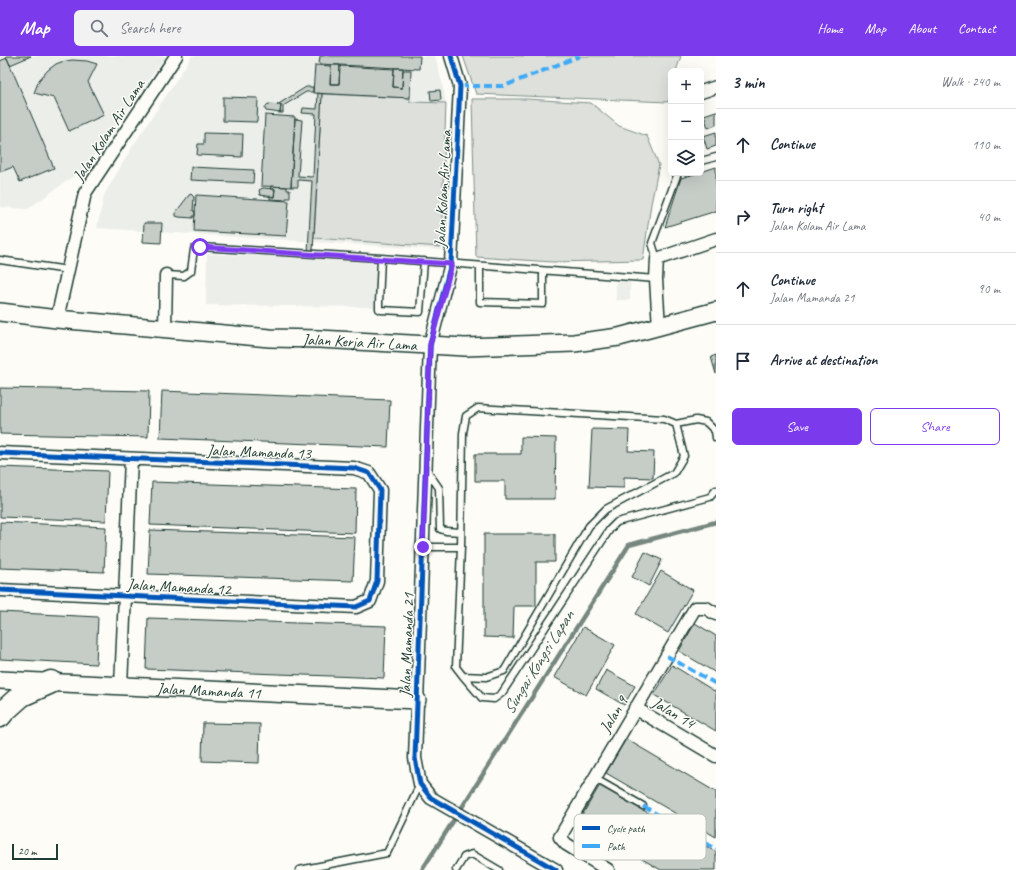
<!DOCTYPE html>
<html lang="en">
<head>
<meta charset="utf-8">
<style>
	:root { --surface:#fff; --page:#f2f2f3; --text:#1f2937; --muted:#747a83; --line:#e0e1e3; --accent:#7c3aed }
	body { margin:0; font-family:Caveat,sans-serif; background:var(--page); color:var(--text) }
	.controls { position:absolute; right:12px; top:12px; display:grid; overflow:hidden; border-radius:6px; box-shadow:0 4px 16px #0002 }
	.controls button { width:36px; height:36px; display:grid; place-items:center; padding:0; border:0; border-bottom:1px solid var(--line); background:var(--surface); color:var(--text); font:20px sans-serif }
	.scale { position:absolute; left:12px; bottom:10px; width:46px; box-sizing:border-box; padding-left:4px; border:2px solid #1f3d34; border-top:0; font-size:11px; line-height:14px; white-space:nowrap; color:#1f3d34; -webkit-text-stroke:3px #fdfcf7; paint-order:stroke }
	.stop { position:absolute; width:12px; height:12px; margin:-9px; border:3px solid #7c3aed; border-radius:50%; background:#fff }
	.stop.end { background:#7c3aed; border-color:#fff; box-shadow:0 1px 4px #0008 }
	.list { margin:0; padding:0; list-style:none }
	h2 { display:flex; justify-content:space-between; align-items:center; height:52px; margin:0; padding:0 16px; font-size:17px }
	h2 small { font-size:13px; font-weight:400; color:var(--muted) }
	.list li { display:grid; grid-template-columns:26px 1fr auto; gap:12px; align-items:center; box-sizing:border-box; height:72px; padding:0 16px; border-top:1px solid var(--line) }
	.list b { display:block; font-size:15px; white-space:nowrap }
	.list p { margin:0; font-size:13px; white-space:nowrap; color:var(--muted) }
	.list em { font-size:13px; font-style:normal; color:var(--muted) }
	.actions { display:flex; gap:8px; padding:12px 16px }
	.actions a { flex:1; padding:9px 0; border:1px solid var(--accent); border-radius:6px; text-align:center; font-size:14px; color:var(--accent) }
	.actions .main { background:var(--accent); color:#fff }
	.icon { flex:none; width:22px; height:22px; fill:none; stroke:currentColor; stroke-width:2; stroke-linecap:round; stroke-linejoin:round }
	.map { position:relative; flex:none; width:716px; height:814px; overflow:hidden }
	header { display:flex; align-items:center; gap:24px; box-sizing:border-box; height:56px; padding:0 20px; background:var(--accent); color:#fff }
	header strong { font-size:19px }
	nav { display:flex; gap:22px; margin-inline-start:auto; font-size:14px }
	.search { width:280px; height:36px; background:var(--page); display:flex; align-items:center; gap:10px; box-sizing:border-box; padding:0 14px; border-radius:6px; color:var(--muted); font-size:15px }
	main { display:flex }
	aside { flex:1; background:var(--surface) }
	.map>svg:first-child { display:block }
</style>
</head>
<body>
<header>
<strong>Map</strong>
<div class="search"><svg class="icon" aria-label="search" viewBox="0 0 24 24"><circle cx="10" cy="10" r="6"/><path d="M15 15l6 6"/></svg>Search here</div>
<nav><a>Home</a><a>Map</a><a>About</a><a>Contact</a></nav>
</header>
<main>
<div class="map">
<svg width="716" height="814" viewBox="0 0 716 814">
	<rect width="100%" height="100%" fill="#fdfcf7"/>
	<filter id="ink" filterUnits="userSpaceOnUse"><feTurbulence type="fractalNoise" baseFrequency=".025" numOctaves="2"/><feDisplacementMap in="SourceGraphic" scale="8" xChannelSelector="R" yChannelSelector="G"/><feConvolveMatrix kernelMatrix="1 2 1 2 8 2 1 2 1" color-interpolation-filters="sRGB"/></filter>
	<g filter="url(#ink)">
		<!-- built -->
		<path fill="#eceee9" d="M 0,0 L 166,0 L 85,112 L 28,153 L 0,151 Z
			M 192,0 L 435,0 L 442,26 L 446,47 L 441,194 L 97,172 L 104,139 L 131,93 Z
			M 207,198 L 376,204 L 374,251 L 206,249 Z
			M 630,225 L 630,244 L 616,244 L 616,226 Z"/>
		<!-- green -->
		<path fill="#dde0db" stroke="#7e8e88" d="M 463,0 L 681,0 L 676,15 L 671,15 L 671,35 L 668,46 L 476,38 Z
			M 322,38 L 410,42 L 410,46 L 446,47 L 441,191 L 314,182 Z
			M 472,43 L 527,43 L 591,47 L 619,70 L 647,80 L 659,109 L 651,148 L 643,204 L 553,206 L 476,201 Z"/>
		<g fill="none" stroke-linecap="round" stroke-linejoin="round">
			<!-- stream -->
			<path stroke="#75877f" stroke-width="4.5" d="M 422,814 L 629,489 L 716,466"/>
		</g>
		<!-- building -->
		<path fill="#c6cdc7" stroke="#1f3d34" d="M 6,0 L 31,0 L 10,9 Z
			M 320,0 L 420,0 L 419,13 L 319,8 Z
			M 7,2 L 54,112 L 20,126 L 13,111 L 0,116 L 0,5 Z
			M 72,4 L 87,5 L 97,8 L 88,26 L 104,59 L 69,75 L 54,42 L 34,37 L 39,24 L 48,14 L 56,8 L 61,6 Z
			M 315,9 L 331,10 L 330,28 L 339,28 L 340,10 L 394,13 L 393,31 L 402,32 L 403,14 L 411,14 L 410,42 L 313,37 Z
			M 331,9 L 340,9 L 339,28 L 330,28 Z
			M 394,12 L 403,12 L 402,32 L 393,31 Z
			M 306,31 L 313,31 L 313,36 L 306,36 L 283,50 L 283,57 L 280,57 L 281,49 L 277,49 Z
			M 440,34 L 441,44 L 431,45 L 430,35 Z
			M 318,37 L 322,38 L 313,195 L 308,195 L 312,125 L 298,124 L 298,131 L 291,131 L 295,63 L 302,64 L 298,120 L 313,121 L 316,58 L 302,57 L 303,52 L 317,53 Z
			M 223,41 L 258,42 L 257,66 L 223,65 Z
			M 268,48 L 281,49 L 280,57 L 266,55 L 265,53 L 265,51 Z
			M 716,55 L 716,69 L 708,72 L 704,59 Z
			M 265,59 L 295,61 L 291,131 L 261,130 Z
			M 716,76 L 716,90 L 707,93 L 703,80 Z
			M 204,77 L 243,78 L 242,101 L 197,99 L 198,88 L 204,88 Z
			M 191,111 L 254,114 L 253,127 L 190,124 Z
			M 716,111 L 716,155 L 665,171 L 681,122 L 698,117 L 701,117 L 701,116 Z
			M 271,130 L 287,131 L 287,134 L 290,134 L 290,142 L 286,142 L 286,144 L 270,143 L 270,140 L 274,141 L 275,133 L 270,133 Z
			M 263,132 L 275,133 L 274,141 L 260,139 L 259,134 Z
			M 191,138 L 194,141 L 193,155 L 195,155 L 195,160 L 193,160 L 193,162 L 179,161 L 176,160 L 176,156 L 189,139 Z
			M 196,139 L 289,145 L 286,180 L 194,175 Z
			M 144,167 L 162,167 L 161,187 L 143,186 Z
			M 716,299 L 716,318 L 711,301 Z
			M 0,332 L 149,335 L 148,381 L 0,378 Z
			M 162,335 L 390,344 L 388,391 L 160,382 Z
			M 592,373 L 629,374 L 628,395 L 654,396 L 653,422 L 624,421 L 624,432 L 589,431 Z
			M 521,381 L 556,382 L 555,443 L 505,443 L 505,425 L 475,425 L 475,398 L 521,398 Z
			M 0,411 L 108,415 L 106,465 L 0,461 Z
			M 152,426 L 356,433 L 355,477 L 150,469 Z
			M 0,466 L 106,471 L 104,516 L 0,512 Z
			M 150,474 L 355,481 L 353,525 L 148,518 Z
			M 484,478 L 555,478 L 555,506 L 536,506 L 536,550 L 514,550 L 513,582 L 484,581 Z
			M 645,496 L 662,504 L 649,530 L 632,521 Z
			M 661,515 L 693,534 L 668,577 L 636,558 Z
			M 0,556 L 98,561 L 96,608 L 0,603 Z
			M 148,562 L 386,570 L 384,622 L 146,613 Z
			M 695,567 L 716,580 L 716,617 L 679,595 Z
			M 583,571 L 615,589 L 586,639 L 554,621 Z
			M 672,609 L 716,636 L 716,675 L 654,639 Z
			M 606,614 L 635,630 L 624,649 L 596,633 Z
			M 203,667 L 260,668 L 259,707 L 202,705 Z
			M 626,683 L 716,736 L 716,781 L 606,717 Z
			M 600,729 L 716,796 L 716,814 L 661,814 L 578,766 Z"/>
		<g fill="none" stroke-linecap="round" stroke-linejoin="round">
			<!-- lane casing -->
			<g stroke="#1f3d34" stroke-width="9">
				<path id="lane" d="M 701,105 L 716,101
					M 381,202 L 379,247 L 379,253 L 381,254 L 420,256 L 424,205
					M 657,203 L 652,187 L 678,117
					M 0,204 L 68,214
					M 480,210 L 480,246 L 543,248 L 543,215
					M 166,219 L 184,220 L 191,215 L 194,193 L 200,191 L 381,202 L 656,223
					M 478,352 L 664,363 L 676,368 L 684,400 L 674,417 L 606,453 L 589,470 L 504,615 L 486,621 L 463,620 L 456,611 L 461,491 L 463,377 L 466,360 Z
					M 676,368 L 696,364 L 706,366 L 715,375 L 716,382
					M 426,413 L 439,432 L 440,473 L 446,475 L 461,476
					M 423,491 L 461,491
					M 463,620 L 482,642 L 494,643 L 502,637 L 610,473 L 617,466 L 710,441 L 716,434
					M 594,722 L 643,750
					M 299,814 L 387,797 L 420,728
					M 456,814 L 464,801 L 472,798 L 499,814"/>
			</g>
			<!-- street casing -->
			<g stroke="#1f3d34" stroke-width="15">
				<path id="street" d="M 451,0 L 460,30 L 451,207 L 430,289 L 415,702 L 420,728 L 431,742 L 556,814
					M 701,36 L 716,31
					M 57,263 L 85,137 L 176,0
					M 659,271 L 656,223 L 657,203 L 716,183
					M 165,273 L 166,219
					M 0,397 L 354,412 L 369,417 L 380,434 L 377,525 L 370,545 L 356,551 L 0,534
					M 121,630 L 131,403
					M 635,652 L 716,700
					M 608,814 L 566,788 L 560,781 L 695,552 L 706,552 L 716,558"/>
			</g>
			<!-- secondary casing -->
			<g stroke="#1f3d34" stroke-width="20">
				<g id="secondary">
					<path id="s1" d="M 0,256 L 57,263 L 270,282 L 319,283 L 465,291 L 574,287 L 619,281 L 716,255"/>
					<path id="s2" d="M 0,624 L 417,644"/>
				</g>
			</g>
			<!-- highway casing -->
			<g stroke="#1f3d34" stroke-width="25">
				<path id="highway" d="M 0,660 L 4,655 L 22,639 L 51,626"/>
			</g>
			<!-- lane -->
			<use href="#lane" stroke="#fdfcf7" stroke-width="6"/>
			<!-- street -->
			<use href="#street" stroke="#fdfcf7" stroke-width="12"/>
			<!-- secondary -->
			<use href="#secondary" stroke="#fdfcf7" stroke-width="17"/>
			<!-- highway -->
			<use href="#highway" stroke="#fdfcf7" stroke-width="22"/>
			<!-- quiet -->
			<path stroke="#3fa9f5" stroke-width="4" stroke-dasharray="8 4" stroke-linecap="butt" d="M 460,30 L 504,30 L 580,0
				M 667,600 L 716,628
				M 643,750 L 716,793"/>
			<!-- cycleway casing -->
			<g stroke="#fdfcf7" stroke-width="8">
				<path id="cycleway" d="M 451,0 L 460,30 L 451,207 L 430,289 L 415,702 L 420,728 L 431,742 L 556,814
					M 0,397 L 354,412 L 369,417 L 380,434 L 377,525 L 370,545 L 356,551 L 0,534"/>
			</g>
			<!-- cycleway -->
			<use href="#cycleway" stroke="#0057b8" stroke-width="5"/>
		</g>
	</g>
	<g fill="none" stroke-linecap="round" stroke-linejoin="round" filter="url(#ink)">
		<!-- route -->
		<path stroke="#7c3aed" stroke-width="5" d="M 200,191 L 452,208 L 430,289 L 423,491"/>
	</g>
	<g text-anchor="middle" stroke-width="3" stroke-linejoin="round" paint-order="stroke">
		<!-- street labels -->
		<g font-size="16" fill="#1f3d34" stroke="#fdfcf7">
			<text transform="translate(108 74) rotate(-57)" y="6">Jalan Kolam Air Lama</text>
			<text transform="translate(442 133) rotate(-87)" y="6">Jalan Kolam Air Lama</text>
			<text dy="6" stroke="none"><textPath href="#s1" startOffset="361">Jalan Kerja Air Lama</textPath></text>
			<text transform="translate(259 395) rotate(2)" y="6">Jalan Mamanda 13</text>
			<text transform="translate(179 530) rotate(3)" y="6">Jalan Mamanda 12</text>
			<text transform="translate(406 589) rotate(-88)" y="6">Jalan Mamanda 21</text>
			<text dy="6" stroke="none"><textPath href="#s2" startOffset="209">Jalan Mamanda 11</textPath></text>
			<text transform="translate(674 656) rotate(31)" y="6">Jalan 14</text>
			<text transform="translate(613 658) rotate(-59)" y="6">Jalan 9</text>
		</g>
		<!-- water labels -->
		<g font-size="17" font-style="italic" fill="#435c53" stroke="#fdfcf7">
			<text transform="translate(538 606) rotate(-58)" y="6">Sungai Kongsi Lapan</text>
		</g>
	</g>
	<!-- legend -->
	<rect x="574" y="758" width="132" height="46" rx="6" fill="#fdfcf7" stroke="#bac3bc" stroke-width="1"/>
	<rect x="582" y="770" width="18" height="4" fill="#0057b8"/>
	<rect x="582" y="788" width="18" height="4" fill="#3fa9f5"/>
	<g font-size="11" fill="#1f3d34">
		<text x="607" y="776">Cycle path</text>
		<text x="607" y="794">Path</text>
	</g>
</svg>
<div class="controls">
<button>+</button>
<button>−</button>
<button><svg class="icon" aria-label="layers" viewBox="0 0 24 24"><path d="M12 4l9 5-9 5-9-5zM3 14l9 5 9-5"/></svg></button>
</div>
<div class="scale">20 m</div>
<div class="stop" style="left:200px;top:191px"></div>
<div class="stop end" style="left:423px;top:491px"></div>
</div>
<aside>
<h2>3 min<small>Walk · 240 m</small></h2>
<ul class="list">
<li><svg class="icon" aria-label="ahead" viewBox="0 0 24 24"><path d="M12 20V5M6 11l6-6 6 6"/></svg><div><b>Continue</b></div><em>110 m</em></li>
<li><svg class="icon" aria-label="right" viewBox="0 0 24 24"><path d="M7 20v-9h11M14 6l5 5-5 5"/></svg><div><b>Turn right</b><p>Jalan Kolam Air Lama</p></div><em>40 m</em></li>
<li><svg class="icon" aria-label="ahead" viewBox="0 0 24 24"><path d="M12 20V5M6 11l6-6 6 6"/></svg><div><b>Continue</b><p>Jalan Mamanda 21</p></div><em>90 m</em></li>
<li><svg class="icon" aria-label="arrive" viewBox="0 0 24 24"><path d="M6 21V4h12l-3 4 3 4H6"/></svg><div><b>Arrive at destination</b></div></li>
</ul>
<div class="actions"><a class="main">Save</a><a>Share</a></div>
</aside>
</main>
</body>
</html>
